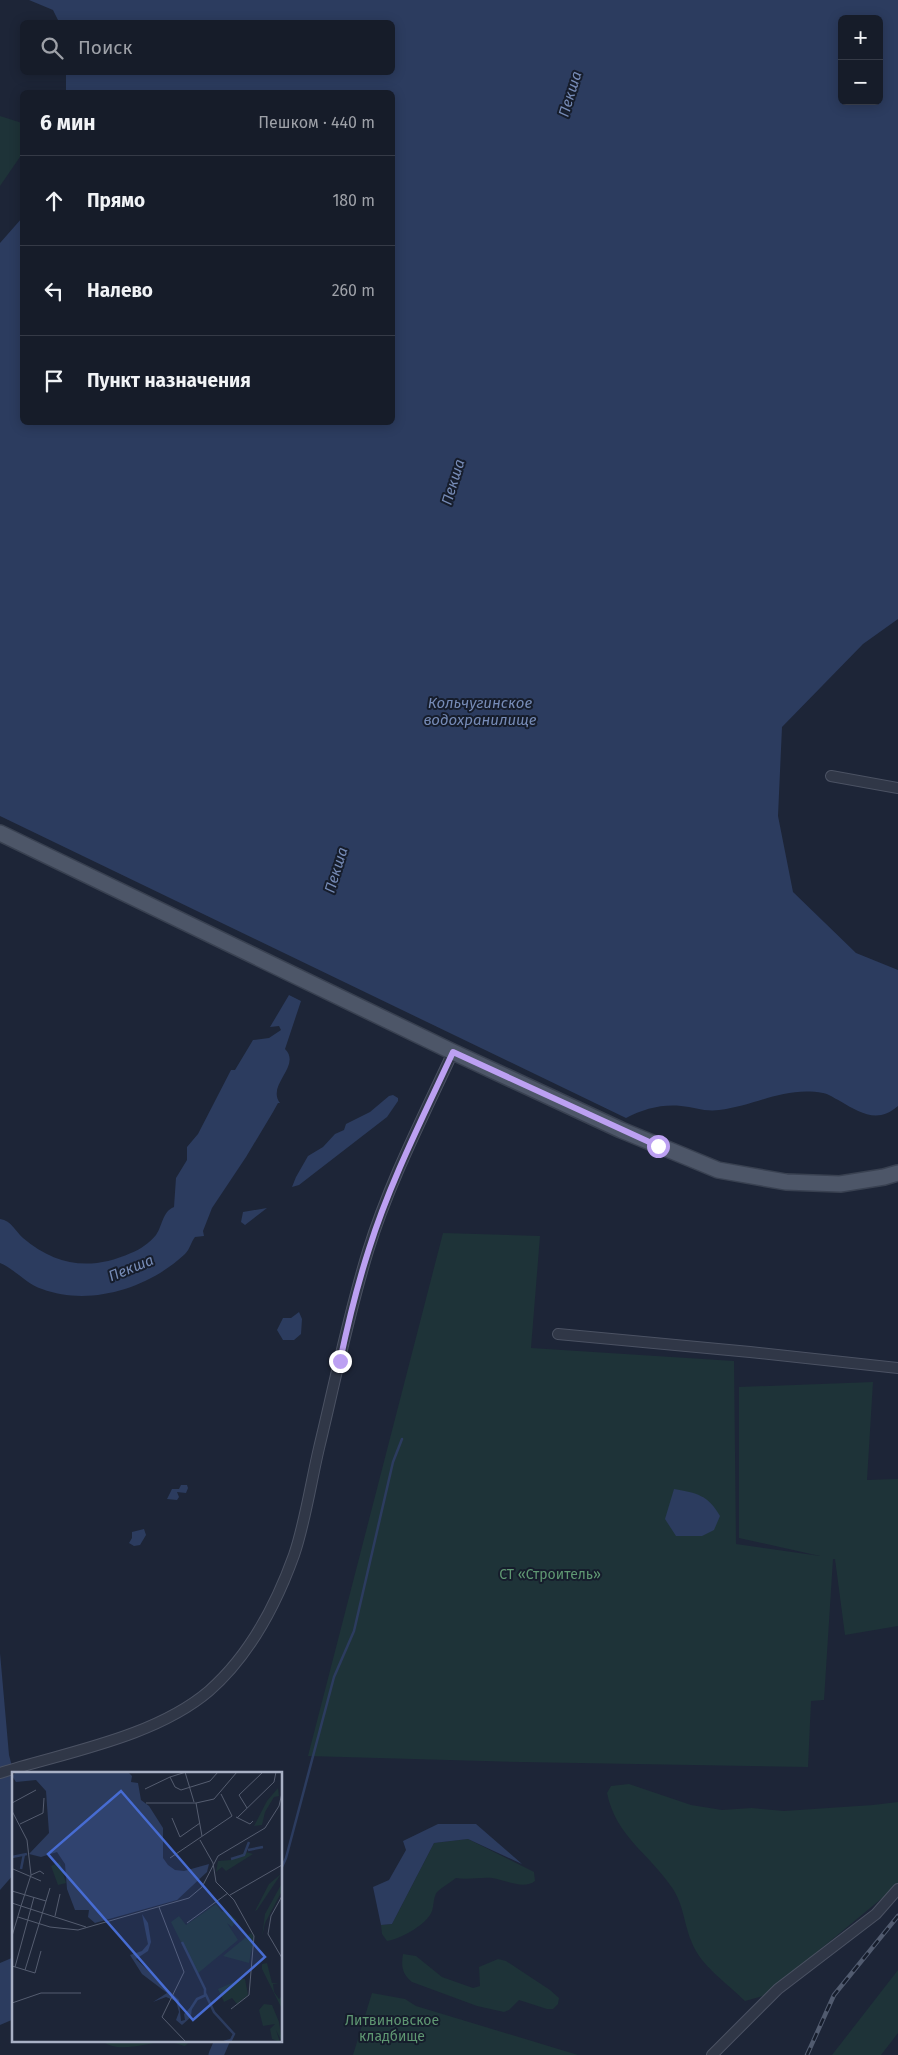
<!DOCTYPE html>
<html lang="ru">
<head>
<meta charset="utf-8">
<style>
	:root { --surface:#161c29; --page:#232935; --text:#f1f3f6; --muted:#9ea1a8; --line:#353a46 }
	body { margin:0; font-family:"Fira Sans",sans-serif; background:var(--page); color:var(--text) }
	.controls { position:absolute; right:15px; top:15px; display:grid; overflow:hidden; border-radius:8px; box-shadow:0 2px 12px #0003 }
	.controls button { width:45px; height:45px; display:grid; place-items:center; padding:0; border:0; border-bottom:1px solid var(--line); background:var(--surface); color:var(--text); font:25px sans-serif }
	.stop { position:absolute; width:15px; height:15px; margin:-11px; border:4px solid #bca0f2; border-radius:50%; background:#fff }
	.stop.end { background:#bca0f2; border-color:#fff; box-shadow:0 1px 5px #0008 }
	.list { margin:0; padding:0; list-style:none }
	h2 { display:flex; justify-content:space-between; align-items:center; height:65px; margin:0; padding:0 20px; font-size:21px }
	h2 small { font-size:16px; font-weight:400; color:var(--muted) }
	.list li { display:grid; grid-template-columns:32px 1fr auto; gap:15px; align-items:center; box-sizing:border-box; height:90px; padding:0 20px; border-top:1px solid var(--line) }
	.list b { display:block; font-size:19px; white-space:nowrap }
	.list em { font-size:16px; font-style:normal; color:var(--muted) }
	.icon { flex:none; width:28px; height:28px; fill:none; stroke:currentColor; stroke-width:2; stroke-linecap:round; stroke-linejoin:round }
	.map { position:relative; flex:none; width:898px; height:2055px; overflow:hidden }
	.search { position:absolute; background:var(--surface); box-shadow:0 2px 12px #0003; left:20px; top:20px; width:375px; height:55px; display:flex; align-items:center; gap:12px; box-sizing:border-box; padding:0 18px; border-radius:8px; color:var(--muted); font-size:19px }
	.panel { position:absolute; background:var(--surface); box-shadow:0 2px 12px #0003; left:20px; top:90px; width:375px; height:335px; border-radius:8px }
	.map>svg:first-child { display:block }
</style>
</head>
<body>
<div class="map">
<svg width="898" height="2055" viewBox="0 0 898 2055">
	<rect width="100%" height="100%" fill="#1d2537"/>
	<!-- green -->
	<path fill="#1e3338" d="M 0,116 L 22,123 L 22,154 L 0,186 Z
		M 443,1233 L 540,1236 L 531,1348 L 734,1361 L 736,1544 L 820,1556 L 739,1538 L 739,1387 L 873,1382 L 867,1480 L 898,1479 L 898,1626 L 845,1635 L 835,1559 L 833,1559 L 824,1700 L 811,1701 L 808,1767 L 521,1762 L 308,1756 Z
		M 629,1784 L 691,1805 L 722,1810 L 752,1808 L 784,1811 L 873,1805 L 898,1802 L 898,1885 L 771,1990 L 763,1996 L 745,2001 C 727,1983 701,1966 692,1943 C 684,1925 684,1906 673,1889 C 650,1854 616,1837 607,1793 L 611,1786 Z
		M 468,1839 L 534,1872 L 535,1881 C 524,1890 505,1880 492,1878 C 481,1877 468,1880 456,1878 C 450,1883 442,1887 437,1892 C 433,1898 434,1905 432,1911 C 427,1925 400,1939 387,1941 L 382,1934 L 381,1925 L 392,1924 L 434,1843 Z
		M 403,1954 L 416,1956 L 442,1977 L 473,1988 L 480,1986 L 479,1967 L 498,1959 L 506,1961 L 550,1990 L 559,1998 L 558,2004 L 553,2009 L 547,2009 L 519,2000 L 509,2010 L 504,2012 L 477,2006 L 412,1982 C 402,1974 401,1966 403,1954 Z
		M 898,1970 L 898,2033 L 881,2055 L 832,2055 Z
		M 372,1993 L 405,1999 L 416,2006 L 578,2055 L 353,2055 Z
		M 102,2041 L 190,2041 L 185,2046 C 180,2045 174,2042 169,2042 C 146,2041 121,2055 102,2041 Z"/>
	<!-- water -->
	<path fill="#2c3c5f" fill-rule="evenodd" d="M 29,0 L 898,0 L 898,619 L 863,644 L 782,727 L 778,816 L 793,892 L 856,953 L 898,970 L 898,1106 C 878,1124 860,1113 840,1101 C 834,1098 829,1094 823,1093 C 784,1086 755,1106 719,1110 C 705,1112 694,1107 681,1106 C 662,1104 643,1109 626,1118 L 0,816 L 0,243 L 22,218 L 22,422 L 392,422 L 392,92 L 66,92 L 66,73 L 392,72 L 392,22 L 59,22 L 53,10 ZM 842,19 L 879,19 L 879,101 L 842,101 Z
		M 289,995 L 301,1001 L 285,1049 C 302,1066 266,1085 280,1103 L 278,1103 L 273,1112 L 246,1157 L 212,1208 L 203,1231 L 204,1236 L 195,1237 C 191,1242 190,1249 185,1254 C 149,1288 90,1307 42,1289 C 26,1284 15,1269 0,1263 L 0,1219 C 12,1221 15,1231 23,1238 C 56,1266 91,1271 131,1253 C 141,1249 149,1243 156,1235 C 163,1225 162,1212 174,1207 L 176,1178 L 187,1160 L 187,1147 L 198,1134 L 231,1070 L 235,1070 L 253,1040 L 269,1038 L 281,1030 L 279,1026 L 270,1027 Z
		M 393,1095 L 398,1098 L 398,1101 L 387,1117 L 299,1185 L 292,1187 L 296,1177 L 308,1156 L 323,1147 L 335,1134 L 344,1130 L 346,1124 L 370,1112 L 389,1096 Z
		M 267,1208 L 245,1225 L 241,1222 L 243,1212 Z
		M 299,1312 L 302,1319 L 301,1334 L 294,1340 L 283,1340 L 277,1330 L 283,1318 L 291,1318 Z
		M 181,1485 L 187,1485 L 188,1488 L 186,1493 L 177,1492 L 179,1497 L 177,1500 L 167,1499 L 172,1489 L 179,1489 Z
		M 674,1489 C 697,1493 708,1495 720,1516 L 714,1530 L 702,1536 L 676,1536 L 665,1519 Z
		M 144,1529 L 146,1535 L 140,1545 L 134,1546 L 129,1543 L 132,1538 L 132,1532 Z
		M 0,1653 L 9,1755 L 14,1774 L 14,1874 L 0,1890 Z
		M 438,1824 L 476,1824 L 522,1864 L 468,1839 L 434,1843 L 392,1924 L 381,1925 L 373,1887 L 389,1880 L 406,1850 L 403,1841 Z
		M 14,1957 L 14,2019 L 0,2025 L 0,1963 Z"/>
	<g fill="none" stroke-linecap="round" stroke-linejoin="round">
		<!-- stream -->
		<path stroke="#2c3c5f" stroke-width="2.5" d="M 281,1869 L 286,1858 L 334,1677 L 354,1631 L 393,1462 L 402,1439"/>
		<!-- river -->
		<path stroke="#2c3c5f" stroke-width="15" d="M 216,2055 L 222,2041"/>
		<!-- minor casing -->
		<g stroke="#4b5263" stroke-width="12">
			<path id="minor" d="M 831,776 L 898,788
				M 558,1334 L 750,1352 L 898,1368
				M 0,1773 C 67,1752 155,1737 209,1691 C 249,1656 276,1605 294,1555 C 305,1523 311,1482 319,1448 C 335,1382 348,1316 368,1251 C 389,1183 423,1117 453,1052
				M 712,2055 L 778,1989 L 876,1914 L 898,1889"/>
		</g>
		<!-- primary casing -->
		<g stroke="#394151" stroke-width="18">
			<path id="primary" d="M 0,833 L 453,1052 L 621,1130 L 718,1170 L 786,1182 L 840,1184 L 884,1177 L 898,1173"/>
		</g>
		<!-- minor -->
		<use href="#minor" stroke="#303747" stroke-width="10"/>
		<!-- primary -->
		<use href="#primary" stroke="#4d5668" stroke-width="15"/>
		<!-- rail casing -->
		<g stroke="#515b6f" stroke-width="4.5">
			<path id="rail" d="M 807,2055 L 834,1995 L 898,1916"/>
		</g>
		<!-- rail -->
		<use href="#rail" stroke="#161d2c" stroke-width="2.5" stroke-dasharray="8" stroke-linecap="butt"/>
	</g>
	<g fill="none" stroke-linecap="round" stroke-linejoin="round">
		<!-- route -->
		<path stroke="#bca0f2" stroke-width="6" d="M 340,1361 C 348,1323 357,1286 369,1249 C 390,1182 423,1117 453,1052 L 658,1146"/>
	</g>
	<g text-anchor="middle" stroke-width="4" stroke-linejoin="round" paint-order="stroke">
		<!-- park labels -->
		<g font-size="14" fill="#5f9772" stroke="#161d2c">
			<text x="550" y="1579">СТ «Строитель»</text>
			<text x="392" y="2025">Литвиновское<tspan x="392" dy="16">кладбище</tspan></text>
		</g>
		<!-- water labels -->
		<g font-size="15" font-style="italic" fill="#768bb6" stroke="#161d2c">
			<text transform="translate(570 94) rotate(-73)" y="5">Пекша</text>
			<text transform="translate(453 482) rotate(-73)" y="5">Пекша</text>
			<text x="480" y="708">Кольчугинское<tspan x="480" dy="17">водохранилище</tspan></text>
			<text transform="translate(336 870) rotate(-73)" y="5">Пекша</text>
			<text transform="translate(131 1268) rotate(-22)" y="5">Пекша</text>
		</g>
	</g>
	<!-- overview -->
	<g transform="translate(12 1772)">
		<rect width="270" height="270" fill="#1d2537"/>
		<path d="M 266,16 L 267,24 L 262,25 L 253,40 L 250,53 L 242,54 L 255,29 ZM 234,80 L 241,82 L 214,99 L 210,95 L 204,100 L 206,89 L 219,88 ZM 48,90 L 54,111 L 46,113 L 39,94 ZM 269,102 L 245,138 L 243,139 L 257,112 ZM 270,111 L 270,119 L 253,151 L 250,165 L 253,142 ZM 204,132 L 210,140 L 213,138 L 225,148 L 220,155 L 215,151 L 226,168 L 185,202 L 159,150 L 167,144 L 174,153 ZM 239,161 L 242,165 L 237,191 L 211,184 ZM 255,191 L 260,211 L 267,211 L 261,212 L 262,220 L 267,227 L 270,224 L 270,237 L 250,197 L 250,192 ZM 229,207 L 233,207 L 236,223 L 225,232 L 220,226 L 212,230 L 206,217 ZM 252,232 L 260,233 L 267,250 L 270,270 L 264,258 L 268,270 L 260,267 L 258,257 L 263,252 L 251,254 L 247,238 Z" fill="#1e3338"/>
		<path d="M 4,0 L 116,0 L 120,4 L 119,10 L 126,11 L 129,28 L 137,34 L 151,56 L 151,86 L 156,93 L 163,98 L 172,99 L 197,92 L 195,100 L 165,128 L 83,151 L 76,145 L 77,138 L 63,138 L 55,117 L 53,92 L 45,80 L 29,85 L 17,82 L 37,61 L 34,19 L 24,8 L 4,10 L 0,4 ZM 130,142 L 136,151 L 139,170 L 136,179 L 124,187 L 167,228 L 169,249 L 173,248 L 172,242 L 180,234 L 179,245 L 170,253 L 164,248 L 167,240 L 164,229 L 154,225 L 141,230 L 155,221 L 130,202 L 118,183 L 130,179 L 136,172 Z" fill="#2c3c5f"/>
		<path fill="none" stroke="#2c3c5f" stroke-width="2.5" d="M 236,78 L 251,75M 0,85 L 15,82M 219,87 L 232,83 L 237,70M 9,97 L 12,82M 170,170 L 193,217 L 193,223M 176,241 L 185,227 L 194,223 L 202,240 L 222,262 L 219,268 L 212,270"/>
		<path fill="none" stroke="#555d70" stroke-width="1" d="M 173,0 L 182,30M 158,5 L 174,0M 133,17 L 158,5 L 163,15 L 169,18 L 198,9 L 206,0M 209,22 L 220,44M 0,31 L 24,18M 134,31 L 184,31 L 202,27 L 225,0M 184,31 L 190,64M 235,36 L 227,23 L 251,0M 0,39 L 15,68 L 19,103M 224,45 L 238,52 L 241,49M 160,46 L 168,65 L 188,51M 225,46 L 262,10 L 264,0M 8,52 L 31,41 L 32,26M 188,68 L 201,91 L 204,110 L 222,128 L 242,164 L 237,223 L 219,237M 158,86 L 220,44M 1,97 L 29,109M 0,119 L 34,129M 218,123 L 270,93M 270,124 L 259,144 L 256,162 L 270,186M 0,131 L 9,134 L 19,103 L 28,99 L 32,102M 147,135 L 172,200 L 150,245 L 174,270M 43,144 L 48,122M 6,145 L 38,155 L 66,158 L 177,126 L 190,115 L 206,84 L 253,56 L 267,34 L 270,21M 175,151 L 216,121M 0,164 L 9,134 L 74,155M 0,194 L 23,201 L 29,179M 3,195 L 22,125M 13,198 L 38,116M 0,231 L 29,221 L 69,221"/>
		<path fill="#476cd2" fill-opacity="0.15" stroke="#476cd2" stroke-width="2.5" d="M 109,19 L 253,185 L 181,248 L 36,82 Z"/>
		<rect width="270" height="270" fill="none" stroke="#a9b1c5" stroke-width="2.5"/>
	</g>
</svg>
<div class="controls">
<button>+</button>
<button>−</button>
</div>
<div class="stop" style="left:658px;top:1146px"></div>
<div class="stop end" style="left:340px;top:1361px"></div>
<div class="search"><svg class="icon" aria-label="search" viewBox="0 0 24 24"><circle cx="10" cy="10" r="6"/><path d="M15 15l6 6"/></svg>Поиск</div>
<section class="panel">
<h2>6 мин<small>Пешком · 440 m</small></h2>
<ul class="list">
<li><svg class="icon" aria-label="ahead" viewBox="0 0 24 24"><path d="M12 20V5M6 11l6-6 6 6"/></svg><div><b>Прямо</b></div><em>180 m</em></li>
<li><svg class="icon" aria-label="left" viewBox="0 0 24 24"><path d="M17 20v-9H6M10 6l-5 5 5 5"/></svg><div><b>Налево</b></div><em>260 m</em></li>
<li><svg class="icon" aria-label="arrive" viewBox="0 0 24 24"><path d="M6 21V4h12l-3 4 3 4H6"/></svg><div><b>Пункт назначения</b></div></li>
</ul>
</section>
</div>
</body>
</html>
